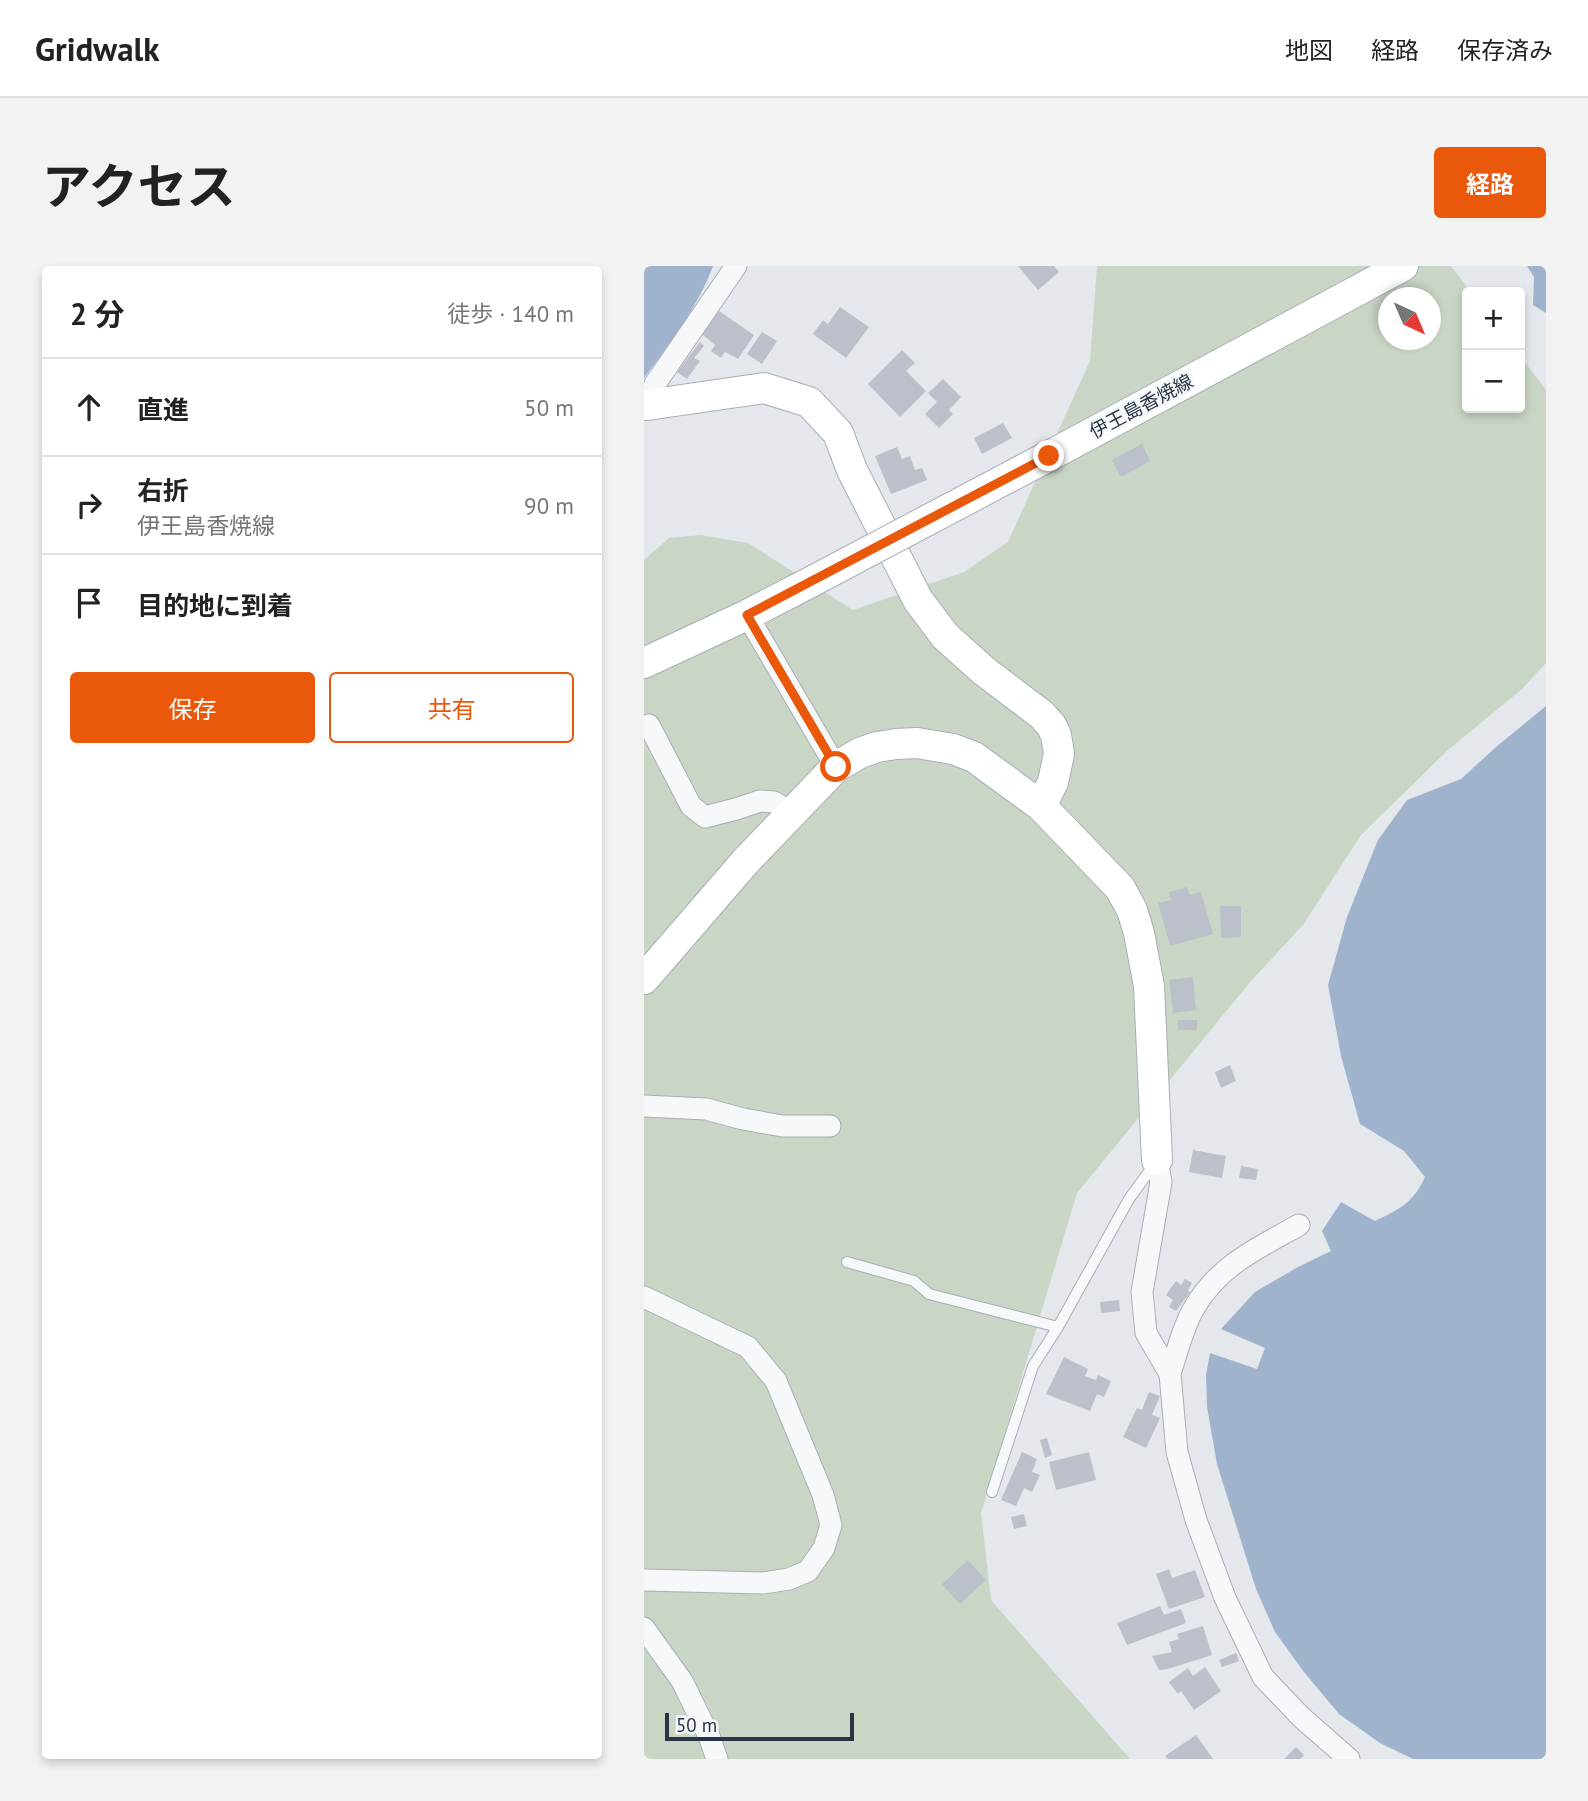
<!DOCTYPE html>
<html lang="ja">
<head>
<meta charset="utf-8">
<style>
	:root { --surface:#fff; --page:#f2f2f2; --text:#222; --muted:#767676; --line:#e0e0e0; --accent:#ea580c }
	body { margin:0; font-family:"PT Sans","Noto Sans JP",sans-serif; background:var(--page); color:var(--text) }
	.controls { position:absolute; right:21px; top:21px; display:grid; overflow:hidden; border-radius:7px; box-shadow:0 4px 10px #0003 }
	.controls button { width:63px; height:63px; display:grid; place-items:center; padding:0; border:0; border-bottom:2px solid var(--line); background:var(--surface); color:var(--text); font:35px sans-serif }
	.compass { position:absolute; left:734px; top:21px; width:63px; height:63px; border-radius:50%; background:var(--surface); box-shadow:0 4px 10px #0003; rotate:136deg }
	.scale { position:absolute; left:21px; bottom:18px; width:189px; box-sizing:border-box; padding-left:7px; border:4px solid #2b3445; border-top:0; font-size:19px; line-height:24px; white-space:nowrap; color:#2b3445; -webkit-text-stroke:5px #f4f6f9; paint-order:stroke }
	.stop { position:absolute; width:21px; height:21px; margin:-16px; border:5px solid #ea580c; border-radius:50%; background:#fff }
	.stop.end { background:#ea580c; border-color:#fff; box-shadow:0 2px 7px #0008 }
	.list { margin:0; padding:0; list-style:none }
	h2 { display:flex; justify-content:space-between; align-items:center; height:91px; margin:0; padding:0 28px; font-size:30px }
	h2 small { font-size:23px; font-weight:400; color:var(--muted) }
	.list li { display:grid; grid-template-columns:46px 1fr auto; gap:21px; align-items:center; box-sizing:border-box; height:98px; padding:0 28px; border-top:2px solid var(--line) }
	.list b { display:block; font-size:26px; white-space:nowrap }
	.list p { margin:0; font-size:23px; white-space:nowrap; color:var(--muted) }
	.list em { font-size:23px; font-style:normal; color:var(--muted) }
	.actions { display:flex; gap:14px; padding:21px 28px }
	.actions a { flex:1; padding:16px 0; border:2px solid var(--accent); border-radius:7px; text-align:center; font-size:24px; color:var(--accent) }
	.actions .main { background:var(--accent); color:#fff }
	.icon { flex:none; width:38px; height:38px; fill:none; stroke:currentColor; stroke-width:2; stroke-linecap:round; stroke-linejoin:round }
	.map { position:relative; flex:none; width:902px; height:1493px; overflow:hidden; border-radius:7px }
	header { display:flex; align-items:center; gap:42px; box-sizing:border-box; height:98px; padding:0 35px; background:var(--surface); border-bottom:2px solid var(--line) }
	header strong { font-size:33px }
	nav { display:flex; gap:38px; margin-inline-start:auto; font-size:24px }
	.intro { display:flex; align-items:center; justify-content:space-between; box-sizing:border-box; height:168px; padding:0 42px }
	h1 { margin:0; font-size:49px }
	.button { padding:18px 32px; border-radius:7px; background:var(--accent); color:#fff; font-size:24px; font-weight:700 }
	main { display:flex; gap:42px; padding:0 42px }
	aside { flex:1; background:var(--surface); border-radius:7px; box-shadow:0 4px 10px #0003 }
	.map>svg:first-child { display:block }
</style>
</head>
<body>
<header>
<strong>Gridwalk</strong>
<nav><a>地図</a><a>経路</a><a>保存済み</a></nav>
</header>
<div class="intro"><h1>アクセス</h1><a class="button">経路</a></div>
<main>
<aside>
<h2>2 分<small>徒歩 · 140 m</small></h2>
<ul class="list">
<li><svg class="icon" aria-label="ahead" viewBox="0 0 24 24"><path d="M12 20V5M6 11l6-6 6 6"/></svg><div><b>直進</b></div><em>50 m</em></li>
<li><svg class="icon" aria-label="right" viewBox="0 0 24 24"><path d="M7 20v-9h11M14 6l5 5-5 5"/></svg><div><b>右折</b><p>伊王島香焼線</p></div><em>90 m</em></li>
<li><svg class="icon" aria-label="arrive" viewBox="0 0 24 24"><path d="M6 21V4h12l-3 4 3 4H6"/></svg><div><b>目的地に到着</b></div></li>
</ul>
<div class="actions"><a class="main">保存</a><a>共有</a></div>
</aside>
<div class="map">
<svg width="902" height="1493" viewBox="0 0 902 1493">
	<rect width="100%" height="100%" fill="#e4e7ec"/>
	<!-- green -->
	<path fill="#c9d6c5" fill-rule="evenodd" d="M 453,0 L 807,0 L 827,26 L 823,26 L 823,142 L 876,142 L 876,90 L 902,124 L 902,397 L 878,423 L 804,484 L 717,569 L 659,659 L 607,715 L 433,927 L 337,1247 L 347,1334 L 486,1493 L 0,1493 L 0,294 L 25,272 L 57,269 L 104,277 L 209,344 L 320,306 L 364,276 L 446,95 ZM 744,32 L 786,32 L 786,74 L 744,74 Z"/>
	<!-- water -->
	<path fill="#9fb4cc" d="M 0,0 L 69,0 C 54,41 26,77 0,112 Z
		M 883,0 L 902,0 L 902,47 L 889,39 L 890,11 Z
		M 902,440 L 902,1493 L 769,1493 L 736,1477 L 695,1448 L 660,1406 L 631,1366 L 612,1323 L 573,1198 L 563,1141 L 562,1109 L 566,1087 L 613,1103 L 621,1082 L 577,1063 L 611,1026 L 654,1001 L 687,985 L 678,965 L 697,936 L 731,955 C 756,943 770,936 781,911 L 760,885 L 716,858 L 697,790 L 684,719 L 703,651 L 734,574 L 763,534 L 817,513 L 852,481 Z"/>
	<!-- building -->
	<path fill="#bbc0ca" d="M 374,0 L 410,0 L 415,6 L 394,24 Z
		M 196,41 L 225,61 L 202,92 L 169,68 L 179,54 L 184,58 Z
		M 75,45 L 110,69 L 94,93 L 81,86 L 77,92 L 67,85 L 71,79 L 58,68 Z
		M 118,66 L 133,75 L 118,98 L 103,88 Z
		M 56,76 L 60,80 L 50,92 L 56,95 L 43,113 L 33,106 Z
		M 258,84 L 271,97 L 262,105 L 282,125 L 256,151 L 224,118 Z
		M 299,113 L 317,131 L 305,144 L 309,148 L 295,162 L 281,148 L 293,136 L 284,127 Z
		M 359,157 L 368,172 L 338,188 L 330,172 Z
		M 498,178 L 506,195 L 477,211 L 468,194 Z
		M 253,181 L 258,193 L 266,190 L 271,204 L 278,202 L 283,214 L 247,228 L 231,190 Z
		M 543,621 L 546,629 L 557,626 L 569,668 L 526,680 L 514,637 L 527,634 L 525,626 Z
		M 576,640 L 597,640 L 597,671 L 577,672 Z
		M 549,711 L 552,744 L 529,747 L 525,714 Z
		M 534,754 L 553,754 L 553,764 L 534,764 Z
		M 586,799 L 592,815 L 577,822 L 571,806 Z
		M 549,884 L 582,890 L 578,912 L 545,906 Z
		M 597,900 L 614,903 L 612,914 L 595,912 Z
		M 541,1013 L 548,1017 L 544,1024 L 546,1026 L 532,1045 L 525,1041 L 529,1034 L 522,1029 L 532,1015 L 537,1019 Z
		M 475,1034 L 476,1045 L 457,1047 L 456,1036 Z
		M 420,1091 L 444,1103 L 441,1110 L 452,1114 L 454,1109 L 467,1115 L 460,1131 L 453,1128 L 446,1145 L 402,1128 Z
		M 505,1126 L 516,1130 L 508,1149 L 516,1152 L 502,1182 L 479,1171 L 493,1142 L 498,1144 Z
		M 403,1172 L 408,1189 L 401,1192 L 396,1174 Z
		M 378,1186 L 393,1193 L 388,1206 L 396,1209 L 388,1226 L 380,1222 L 372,1240 L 357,1234 Z
		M 445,1186 L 452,1214 L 412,1224 L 405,1196 Z
		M 380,1248 L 383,1260 L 370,1263 L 367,1251 Z
		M 324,1294 L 342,1314 L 316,1338 L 298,1318 Z
		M 525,1303 L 528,1312 L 551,1304 L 561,1331 L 525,1343 L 512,1308 Z
		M 516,1340 L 520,1349 L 537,1343 L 542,1357 L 483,1379 L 473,1357 Z
		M 559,1360 L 568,1389 L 524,1403 L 515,1404 L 508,1390 L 528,1386 L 525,1376 L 535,1373 L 533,1368 Z
		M 592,1387 L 595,1395 L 578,1401 L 575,1394 Z
		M 561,1401 L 577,1425 L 550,1444 L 537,1425 L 534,1428 L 525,1416 L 544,1402 L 549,1410 Z
		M 552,1469 L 569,1493 L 524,1493 L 521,1490 Z
		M 652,1481 L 660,1489 L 656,1493 L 640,1493 Z"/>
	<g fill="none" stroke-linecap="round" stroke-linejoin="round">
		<!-- lane casing -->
		<g stroke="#a9aeb7" stroke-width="12">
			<path id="lane" d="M 203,996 L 270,1015 L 285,1028 L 414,1061
				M 348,1226 L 389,1100 L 414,1061 L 485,933 L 512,896"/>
		</g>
		<!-- street casing -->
		<g stroke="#a9aeb7" stroke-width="23">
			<path id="street" d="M 0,141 L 3,139 L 11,118 L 92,0
				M 103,349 L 192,501
				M 5,459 L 47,540 L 61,551 L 92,543 L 116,535 L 130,536 L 148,547
				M 0,840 L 62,843 L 99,853 L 138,860 L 186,860
				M 513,894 L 517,916 L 498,1026 L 502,1067 L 526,1108 L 533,1186 L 552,1254 L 581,1332 L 619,1411 L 657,1451 L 705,1493
				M 0,1031 L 104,1081 L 132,1115 L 179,1229 L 187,1259 L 180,1282 L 164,1305 L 145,1313 L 119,1317 L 0,1314
				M 526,1108 C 533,1086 539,1061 550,1042 C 575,999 614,982 655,959
				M 0,1362 L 38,1415 L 65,1470 L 73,1493"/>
		</g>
		<!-- secondary casing -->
		<g stroke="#a9aeb7" stroke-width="32">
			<path id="secondary" d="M 3,139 L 120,122 L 165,136 L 194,167 L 208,204 L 274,334 L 301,370 L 340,405 L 398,449 L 407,459 L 412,469 L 415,488 L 409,516 L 397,540
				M 405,190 L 759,0
				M 0,397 L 103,349 L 163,318
				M 0,713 L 101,596 L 192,501 L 216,487 L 233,481 L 252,478 L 273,477 L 309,483 L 330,491 L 397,540 L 476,622 L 488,644 L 495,667 L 505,720 L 513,894"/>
		</g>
		<!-- lane -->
		<use href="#lane" stroke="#f7f8fa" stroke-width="10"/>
		<!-- street -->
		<use href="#street" stroke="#f7f8fa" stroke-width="21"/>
		<!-- secondary -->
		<use href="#secondary" stroke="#fff" stroke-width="30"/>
		<!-- secondary-bridge casing -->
		<g stroke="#a9aeb7" stroke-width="32" stroke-linecap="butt">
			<path id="secondary-bridge" d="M 163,318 L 405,190"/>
		</g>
		<!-- secondary-bridge -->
		<use href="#secondary-bridge" stroke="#fff" stroke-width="30"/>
	</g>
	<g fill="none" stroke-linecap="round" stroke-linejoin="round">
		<!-- route -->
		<path stroke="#ea580c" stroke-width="9" d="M 192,501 L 103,349 L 405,190"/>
	</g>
	<g text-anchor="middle" stroke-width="5" stroke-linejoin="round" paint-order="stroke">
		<!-- street labels -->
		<g font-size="19" fill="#2b3445" stroke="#f4f6f9">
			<text transform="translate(497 140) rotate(-28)" y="7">伊王島香焼線</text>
		</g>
	</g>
</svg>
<div class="controls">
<button>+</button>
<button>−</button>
</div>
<svg class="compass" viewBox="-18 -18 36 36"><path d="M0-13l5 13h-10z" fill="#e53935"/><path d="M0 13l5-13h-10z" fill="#767676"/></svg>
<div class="scale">50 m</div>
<div class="stop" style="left:192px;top:501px"></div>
<div class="stop end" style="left:405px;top:190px"></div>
</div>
</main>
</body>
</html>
